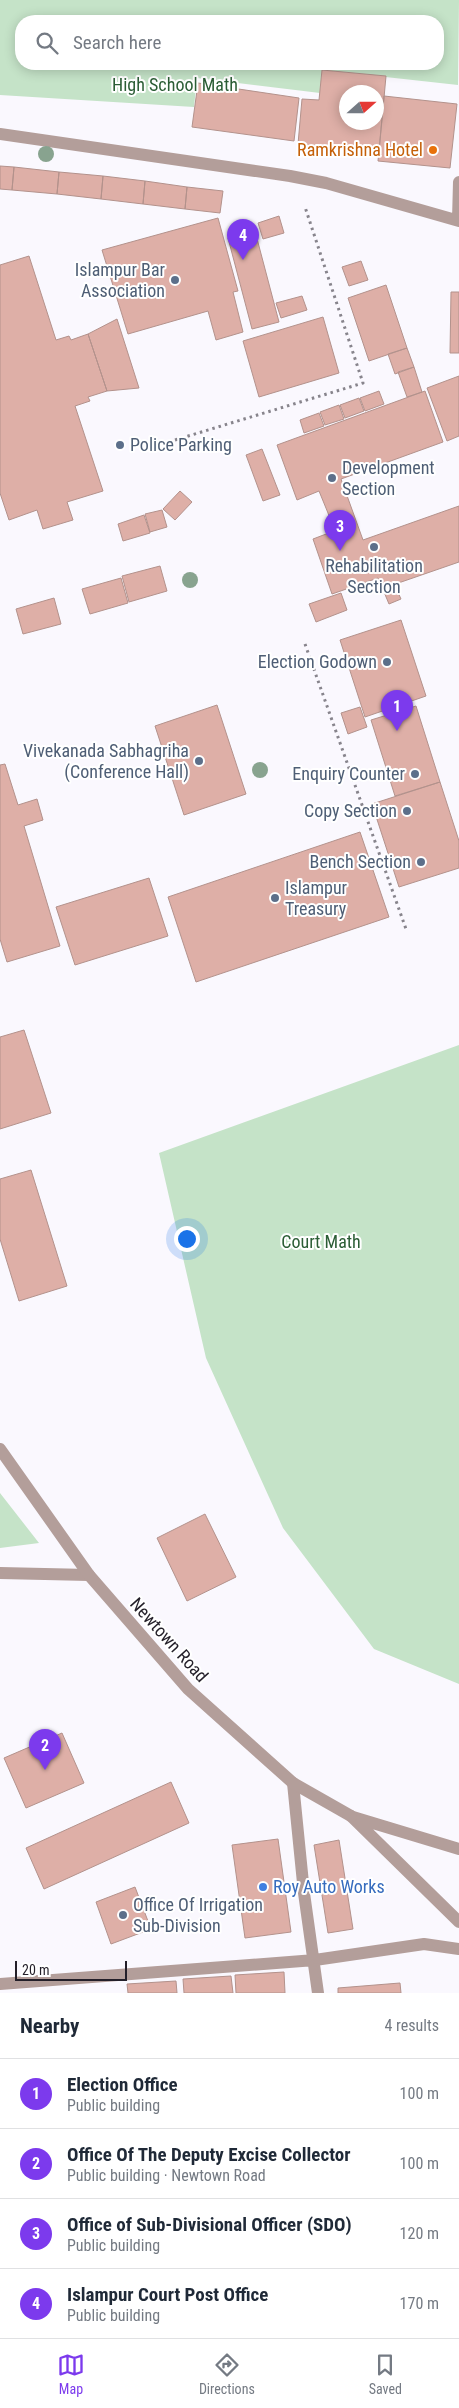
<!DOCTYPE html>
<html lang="en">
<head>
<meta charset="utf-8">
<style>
	:root { --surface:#fff; --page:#f6f6f7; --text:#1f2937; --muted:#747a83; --line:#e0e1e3; --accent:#7c3aed }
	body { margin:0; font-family:"Roboto Condensed",sans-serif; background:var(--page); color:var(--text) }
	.compass { position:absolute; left:339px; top:85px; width:45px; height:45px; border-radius:50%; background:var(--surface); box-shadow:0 2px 12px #0003; rotate:69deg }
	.scale { position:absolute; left:15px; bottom:12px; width:112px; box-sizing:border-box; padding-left:5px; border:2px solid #231f29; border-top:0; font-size:14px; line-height:18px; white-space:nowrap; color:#231f29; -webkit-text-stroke:4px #fff; paint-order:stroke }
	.you { position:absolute; left:186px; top:1238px; width:18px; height:18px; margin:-12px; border:4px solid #fff; border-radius:50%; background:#1a73e8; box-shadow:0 0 0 8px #1a73e833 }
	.badge { display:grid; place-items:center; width:32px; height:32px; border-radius:50%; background:var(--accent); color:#fff; font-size:16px; font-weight:700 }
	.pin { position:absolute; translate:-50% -41px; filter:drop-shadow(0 1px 2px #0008) }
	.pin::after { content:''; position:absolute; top:26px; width:18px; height:15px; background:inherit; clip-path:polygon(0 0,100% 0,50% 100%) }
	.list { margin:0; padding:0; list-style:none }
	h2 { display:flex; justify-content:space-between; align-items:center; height:65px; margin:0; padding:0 20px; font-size:21px }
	h2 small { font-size:16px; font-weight:400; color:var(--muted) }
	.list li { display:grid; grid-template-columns:32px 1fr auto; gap:15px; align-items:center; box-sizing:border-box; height:70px; padding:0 20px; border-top:1px solid var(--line) }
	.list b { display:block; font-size:19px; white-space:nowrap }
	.list p { margin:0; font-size:16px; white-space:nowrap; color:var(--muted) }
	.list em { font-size:16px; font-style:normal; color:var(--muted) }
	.icon { flex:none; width:28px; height:28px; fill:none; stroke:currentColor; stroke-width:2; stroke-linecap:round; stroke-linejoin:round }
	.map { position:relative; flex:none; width:459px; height:1993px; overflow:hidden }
	.search { position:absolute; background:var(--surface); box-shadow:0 2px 12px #0003; left:15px; right:15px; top:15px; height:55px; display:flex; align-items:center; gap:12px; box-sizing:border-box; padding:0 18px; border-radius:20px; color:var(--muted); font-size:19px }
	.sheet { height:345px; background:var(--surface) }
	nav { display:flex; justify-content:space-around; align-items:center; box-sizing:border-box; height:70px; border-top:1px solid var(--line); background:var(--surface); font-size:14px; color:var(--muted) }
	nav a { display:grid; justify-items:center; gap:2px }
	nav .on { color:var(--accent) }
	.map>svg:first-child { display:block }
</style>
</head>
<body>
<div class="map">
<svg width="459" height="1993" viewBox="0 0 459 1993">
	<rect width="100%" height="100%" fill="#faf8fe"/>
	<!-- green -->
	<path fill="#c5e3c8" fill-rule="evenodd" d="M 0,0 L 459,0 L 458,85 L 322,70 L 320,93 L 197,78 L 194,107 L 0,95 ZM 21,21 L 438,21 L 438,64 L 21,64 Z
		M 459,1045 L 459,1684 L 374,1649 L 283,1528 L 206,1358 L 159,1153 Z
		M 0,1493 L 39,1543 L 0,1548 Z"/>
	<!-- building -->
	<path fill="#deafa7" stroke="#b3928c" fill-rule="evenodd" d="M 322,70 L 386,76 L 379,152 L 298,144 L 302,99 L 319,100 ZM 346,92 L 376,92 L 376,122 L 346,122 Z
		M 198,83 L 299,98 L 294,141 L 192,127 Z
		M 384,96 L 457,104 L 450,168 L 378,161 Z
		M 0,166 L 14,167 L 12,190 L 0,189 Z
		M 14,167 L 59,172 L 57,194 L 12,190 Z
		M 59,172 L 103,176 L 101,199 L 57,194 Z
		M 103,176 L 145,181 L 143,204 L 101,199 Z
		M 145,181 L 187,187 L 185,209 L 143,204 Z
		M 187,187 L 223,191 L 220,213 L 185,209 Z
		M 279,216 L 284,233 L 263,239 L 258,223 Z
		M 218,218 L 238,291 L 233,292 L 243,332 L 216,340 L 208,311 L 128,334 L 102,250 Z
		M 255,231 L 279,322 L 252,329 L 228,238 Z
		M 29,256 L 56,340 L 69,336 L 71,340 L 88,334 L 107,391 L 88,397 L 90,401 L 75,406 L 103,491 L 67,502 L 73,520 L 43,529 L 37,510 L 9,520 L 0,493 L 0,265 Z
		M 361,261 L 368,280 L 349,286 L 342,267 Z
		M 386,285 L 407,348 L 369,361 L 348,298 Z
		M 451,292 L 459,292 L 459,353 L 450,353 Z
		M 302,296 L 307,310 L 281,318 L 276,303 Z
		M 323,317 L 339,373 L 259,397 L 243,341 Z
		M 117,319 L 139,388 L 107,391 L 88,334 Z
		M 407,348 L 414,367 L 395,374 L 388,354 Z
		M 414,367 L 422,392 L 407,397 L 398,372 Z
		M 459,376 L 459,436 L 447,441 L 427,388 Z
		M 379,391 L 384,404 L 365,411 L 360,398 Z
		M 425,391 L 443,442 L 341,479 L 363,540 L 459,506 L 459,562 L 381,589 L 378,578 L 332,594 L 313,539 L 334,531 L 328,513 L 319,491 L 297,500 L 277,445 Z
		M 359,398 L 364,411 L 345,418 L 340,405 Z
		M 339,405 L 344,419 L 325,425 L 320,412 Z
		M 319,413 L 324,426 L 304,433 L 300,420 Z
		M 262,449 L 280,495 L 263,501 L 246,455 Z
		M 180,491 L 192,502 L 175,520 L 163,509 Z
		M 162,510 L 167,527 L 150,532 L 145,514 Z
		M 144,515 L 150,533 L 123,541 L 118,524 Z
		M 160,566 L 167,591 L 129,602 L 122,576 Z
		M 121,578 L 128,603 L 90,614 L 82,589 Z
		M 396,588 L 401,599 L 389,604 L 384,592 Z
		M 341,593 L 347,610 L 316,622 L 309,604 Z
		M 54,598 L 61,624 L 23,634 L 16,609 Z
		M 401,620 L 426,696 L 365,717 L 340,640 Z
		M 217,705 L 246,794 L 184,815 L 155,726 Z
		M 416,706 L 440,782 L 395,796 L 371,720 Z
		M 360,707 L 367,727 L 348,734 L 341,713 Z
		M 5,764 L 18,805 L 37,799 L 43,820 L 24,826 L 60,946 L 7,962 L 0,939 L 0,765 Z
		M 440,782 L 459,841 L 459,868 L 399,887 L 372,804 Z
		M 360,832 L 389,917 L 196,982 L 168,897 Z
		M 149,878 L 168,936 L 75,965 L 56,907 Z
		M 24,1030 L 51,1113 L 0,1129 L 0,1037 Z
		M 31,1170 L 67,1286 L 19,1301 L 0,1239 L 0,1179 Z
		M 205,1514 L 236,1577 L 187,1601 L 157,1538 Z
		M 62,1733 L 84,1783 L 26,1808 L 4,1758 Z
		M 171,1782 L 189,1823 L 44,1889 L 26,1848 Z
		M 278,1839 L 291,1932 L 245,1938 L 232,1845 Z
		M 339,1840 L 353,1929 L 328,1933 L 314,1845 Z
		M 135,1887 L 151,1929 L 111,1944 L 96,1902 Z
		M 284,1972 L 285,1993 L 236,1993 L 235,1975 Z
		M 231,1976 L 233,1993 L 184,1993 L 183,1979 Z
		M 176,1981 L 177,1993 L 128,1993 L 127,1984 Z
		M 400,1983 L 401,1993 L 338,1993 L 338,1988 Z"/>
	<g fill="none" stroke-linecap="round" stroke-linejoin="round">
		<!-- path -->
		<path stroke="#87848c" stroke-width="3" stroke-dasharray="2.5 4" stroke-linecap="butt" d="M 175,440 L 363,383 L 305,207
			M 305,644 L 406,929"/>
		<!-- minor -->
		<path stroke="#b39e9a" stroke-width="12" d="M 0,134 L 290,176 L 326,183 L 459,221
			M 458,220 L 459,182
			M 0,1573 L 89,1575
			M 293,1783 L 304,1893 L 318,1993
			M 351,1816 L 459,1922
			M 353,1817 L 459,1849
			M 0,1984 L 315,1960 L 424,1944 L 459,1949"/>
		<!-- tertiary -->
		<path stroke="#b39e9a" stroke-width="12" d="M 0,1449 L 89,1575 L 188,1689 L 293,1783 L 351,1816"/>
	</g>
	<!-- trees -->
	<g fill="#88a38f">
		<circle cx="46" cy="154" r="8"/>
		<circle cx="190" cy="580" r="8"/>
		<circle cx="260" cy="770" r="8"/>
	</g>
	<!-- markers -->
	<circle fill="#e8710a" stroke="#fff" stroke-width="2" cx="433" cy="150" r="5"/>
	<g fill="#5c6f8a" stroke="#fff" stroke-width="2">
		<circle cx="175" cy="280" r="5"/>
		<circle cx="120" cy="445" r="5"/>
		<circle cx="332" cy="478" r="5"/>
		<circle cx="374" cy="547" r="5"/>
		<circle cx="387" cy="662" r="5"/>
		<circle cx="199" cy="761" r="5"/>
		<circle cx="415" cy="774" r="5"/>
		<circle cx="407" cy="811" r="5"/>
		<circle cx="421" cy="862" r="5"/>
		<circle cx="275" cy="898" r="5"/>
		<circle cx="123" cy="1915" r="5"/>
	</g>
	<circle fill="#3f7fe0" stroke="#fff" stroke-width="2" cx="263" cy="1887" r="5"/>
	<g text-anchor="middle" stroke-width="4" stroke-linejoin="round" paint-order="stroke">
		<!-- park labels -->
		<g font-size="18" fill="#2b5d35" stroke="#fff">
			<text x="175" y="91">High School Math</text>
			<text x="321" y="1248">Court Math</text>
		</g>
		<!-- food labels -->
		<g font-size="18" fill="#c56008" stroke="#fff" text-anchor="end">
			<text x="423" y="156">Ramkrishna Hotel</text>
		</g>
		<!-- service labels -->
		<g font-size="18" fill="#4e5e75" stroke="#fff" text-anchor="end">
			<text x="165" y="276">Islampur Bar<tspan x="165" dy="21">Association</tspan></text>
			<text x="130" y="451" text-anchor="start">Police Parking</text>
			<text x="342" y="474" text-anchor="start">Development<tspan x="342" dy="21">Section</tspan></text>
			<text x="374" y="572" text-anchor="middle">Rehabilitation<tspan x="374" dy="21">Section</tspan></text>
			<text x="377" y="668">Election Godown</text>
			<text x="189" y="757">Vivekanada Sabhagriha<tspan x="189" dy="21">(Conference Hall)</tspan></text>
			<text x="405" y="780">Enquiry Counter</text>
			<text x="397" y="817">Copy Section</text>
			<text x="411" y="868">Bench Section</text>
			<text x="285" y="894" text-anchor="start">Islampur<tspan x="285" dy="21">Treasury</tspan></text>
			<text x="133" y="1911" text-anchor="start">Office Of Irrigation<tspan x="133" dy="21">Sub-Division</tspan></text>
		</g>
		<!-- street labels -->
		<g font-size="18" fill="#231f29" stroke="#fff">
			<text transform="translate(169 1640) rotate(48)" y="6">Newtown Road</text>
		</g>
		<!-- shop labels -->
		<g font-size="18" fill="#366cbe" stroke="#fff" text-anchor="start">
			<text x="273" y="1893">Roy Auto Works</text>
		</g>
	</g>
</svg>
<svg class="compass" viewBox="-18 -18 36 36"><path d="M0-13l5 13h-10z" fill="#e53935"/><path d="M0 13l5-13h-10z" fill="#747a83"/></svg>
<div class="scale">20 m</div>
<div class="you"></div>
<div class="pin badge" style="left:397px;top:731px">1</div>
<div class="pin badge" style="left:45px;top:1770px">2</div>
<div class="pin badge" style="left:340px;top:551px">3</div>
<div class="pin badge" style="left:243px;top:260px">4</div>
<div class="search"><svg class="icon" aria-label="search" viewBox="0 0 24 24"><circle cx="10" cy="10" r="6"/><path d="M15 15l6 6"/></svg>Search here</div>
</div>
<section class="sheet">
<h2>Nearby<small>4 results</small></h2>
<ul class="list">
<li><span class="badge">1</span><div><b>Election Office</b><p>Public building</p></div><em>100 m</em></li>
<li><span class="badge">2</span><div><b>Office Of The Deputy Excise Collector</b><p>Public building · Newtown Road</p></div><em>100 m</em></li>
<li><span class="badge">3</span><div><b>Office of Sub-Divisional Officer (SDO)</b><p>Public building</p></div><em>120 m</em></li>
<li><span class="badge">4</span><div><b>Islampur Court Post Office</b><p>Public building</p></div><em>170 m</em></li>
</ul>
</section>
<nav>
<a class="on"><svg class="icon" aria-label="map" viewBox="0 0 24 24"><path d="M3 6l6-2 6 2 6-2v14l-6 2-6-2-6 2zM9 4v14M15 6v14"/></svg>Map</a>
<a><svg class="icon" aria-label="directions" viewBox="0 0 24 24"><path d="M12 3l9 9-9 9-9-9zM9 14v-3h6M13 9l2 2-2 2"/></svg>Directions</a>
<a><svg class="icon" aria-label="saved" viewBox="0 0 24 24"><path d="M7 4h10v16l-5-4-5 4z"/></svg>Saved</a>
</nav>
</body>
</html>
